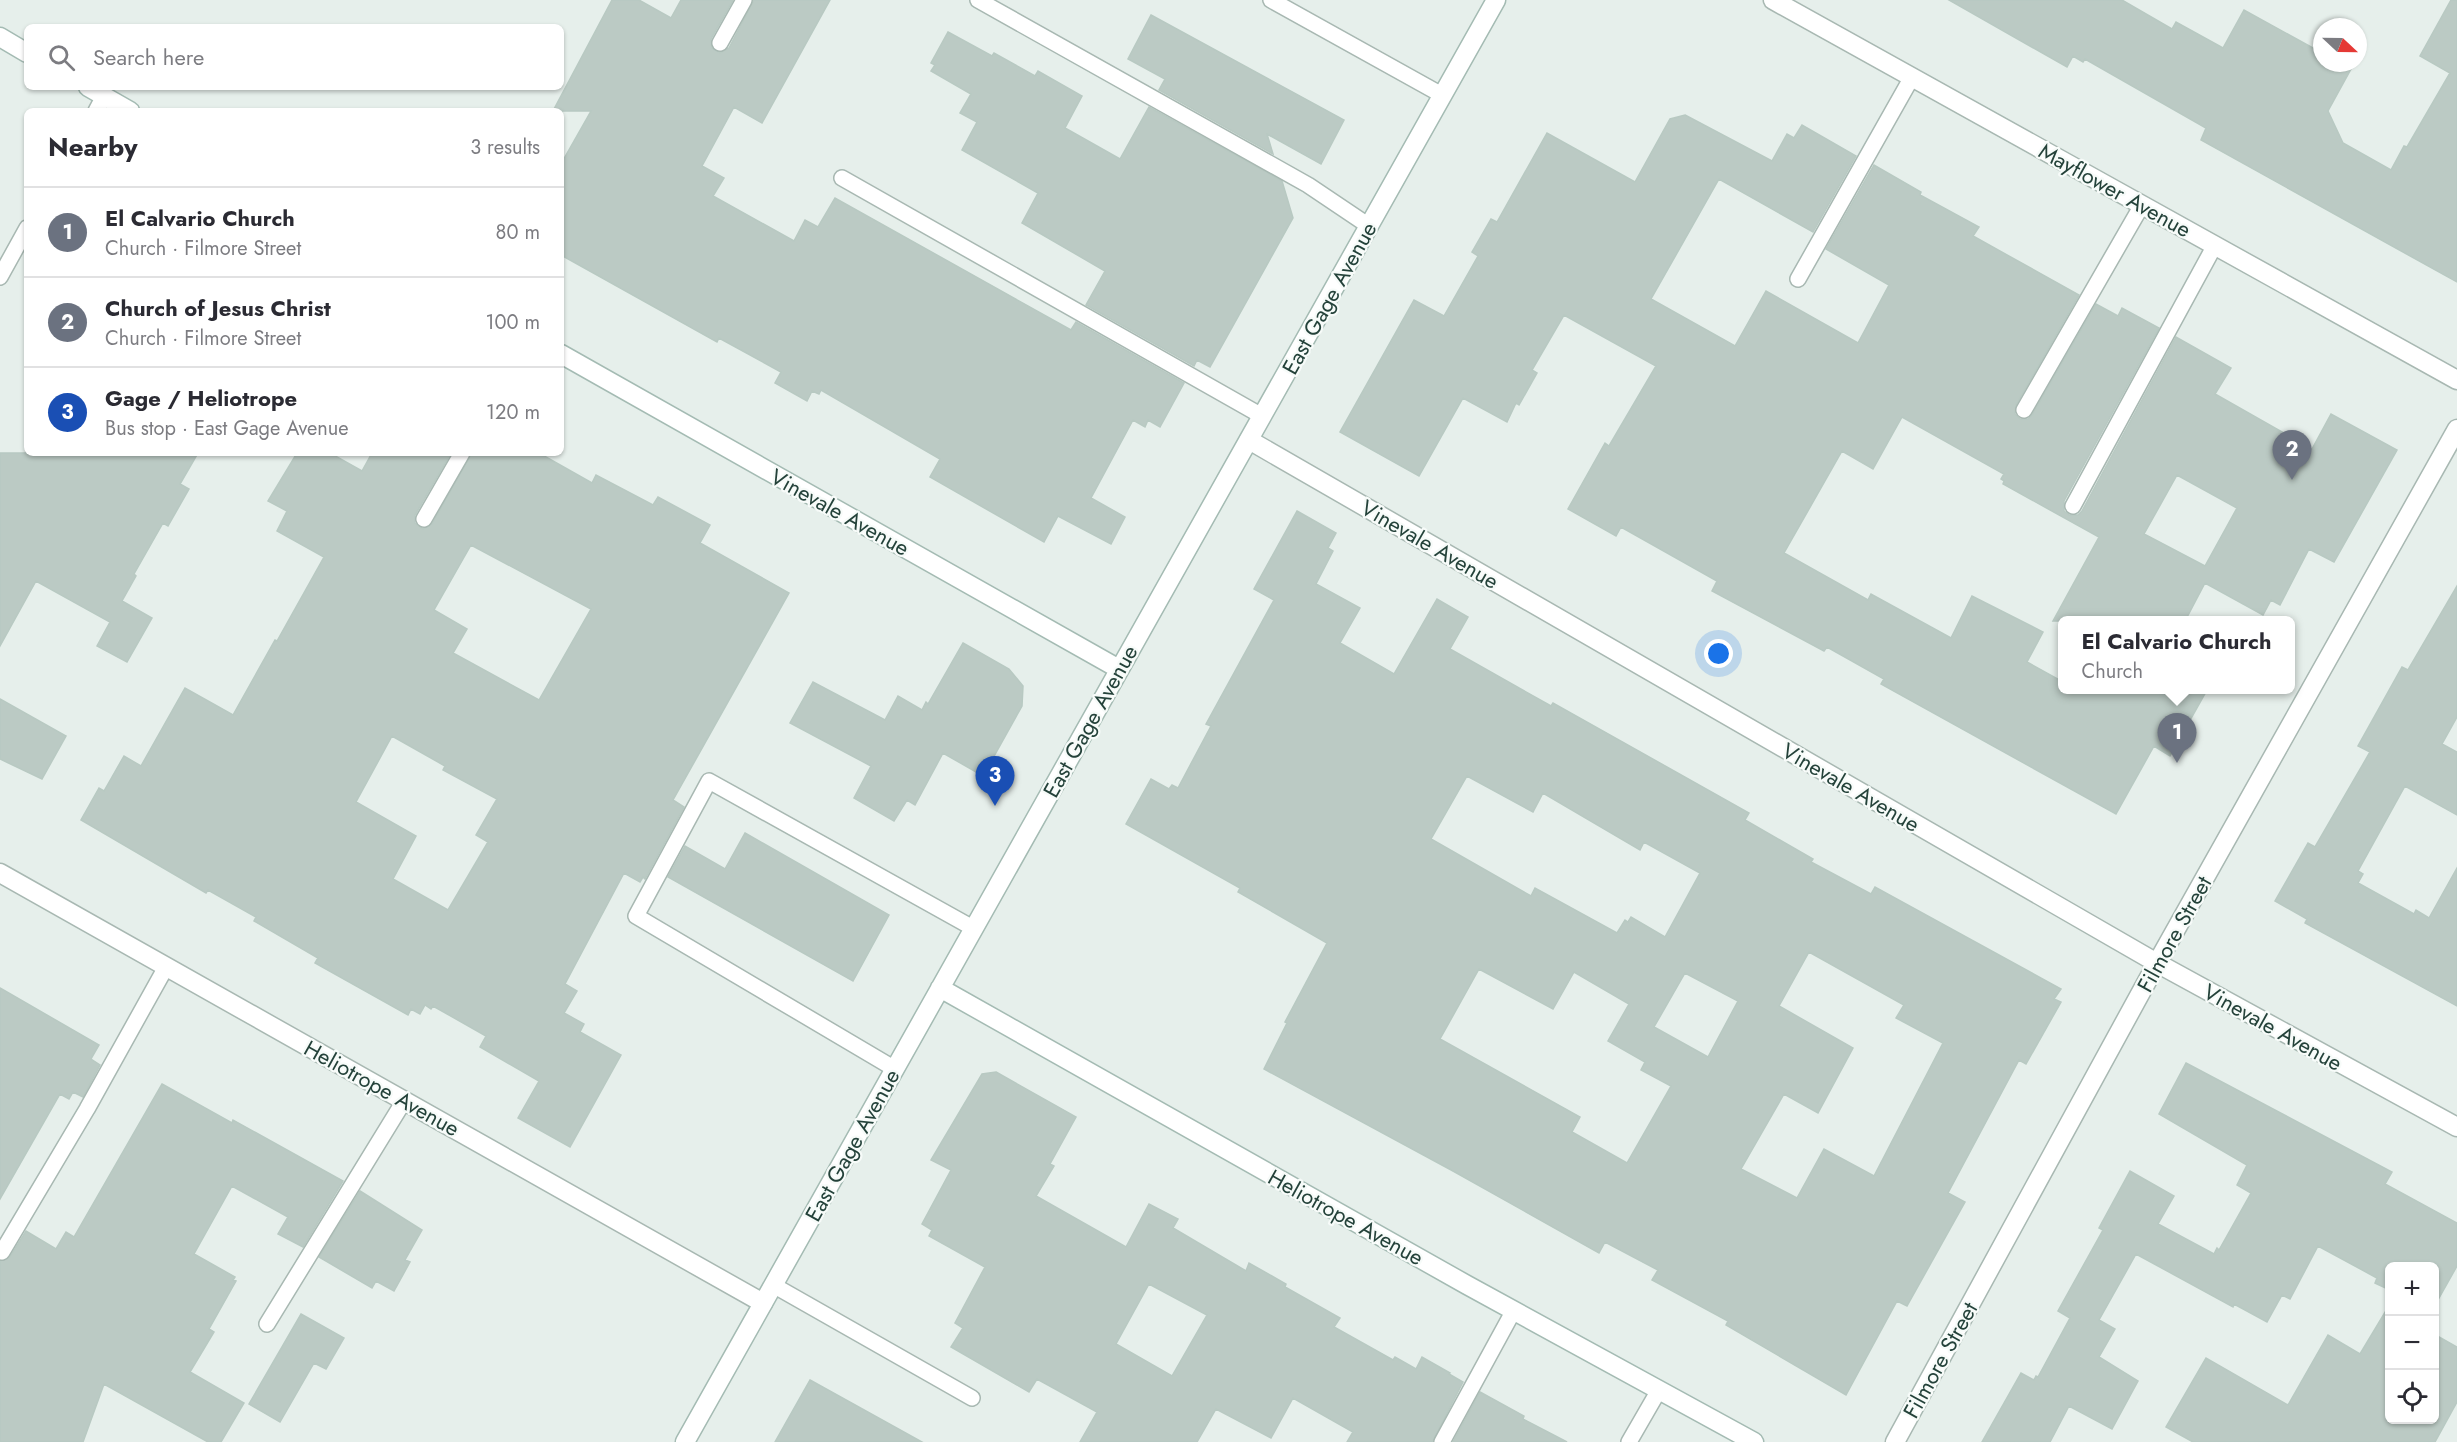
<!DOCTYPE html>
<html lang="en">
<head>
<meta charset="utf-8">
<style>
	:root { --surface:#fff; --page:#f2f2f3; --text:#2b2b33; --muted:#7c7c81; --line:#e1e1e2; --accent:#855347 }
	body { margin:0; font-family:Jost,sans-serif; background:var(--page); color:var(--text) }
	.controls { position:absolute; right:18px; bottom:18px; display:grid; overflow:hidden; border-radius:9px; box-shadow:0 2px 4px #0004 }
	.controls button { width:54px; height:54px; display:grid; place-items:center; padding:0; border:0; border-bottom:2px solid var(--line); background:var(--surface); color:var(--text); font:30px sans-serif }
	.compass { position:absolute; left:2313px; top:18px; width:54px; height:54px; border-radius:50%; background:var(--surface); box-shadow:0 2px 4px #0004; rotate:112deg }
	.you { position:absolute; left:1719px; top:654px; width:21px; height:21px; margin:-15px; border:4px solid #fff; border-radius:50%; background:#1a73e8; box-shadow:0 0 0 9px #1a73e833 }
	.badge { display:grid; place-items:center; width:39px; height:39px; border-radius:50%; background:var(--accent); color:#fff; font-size:20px; font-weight:700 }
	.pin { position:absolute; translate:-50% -50px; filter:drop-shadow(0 2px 3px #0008) }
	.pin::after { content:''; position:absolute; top:32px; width:21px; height:18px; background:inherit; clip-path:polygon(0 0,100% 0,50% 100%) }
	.popup { position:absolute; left:2058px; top:616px; width:237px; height:78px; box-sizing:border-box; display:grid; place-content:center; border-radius:9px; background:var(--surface); filter:drop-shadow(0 2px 4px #0005); font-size:20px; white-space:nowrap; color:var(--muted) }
	.popup b { font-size:22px; color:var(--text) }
	.popup::after { content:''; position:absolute; left:50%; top:100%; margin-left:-12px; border:12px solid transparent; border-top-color:var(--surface) }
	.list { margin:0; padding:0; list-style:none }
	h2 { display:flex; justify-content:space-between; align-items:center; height:78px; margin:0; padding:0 24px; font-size:26px }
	h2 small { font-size:20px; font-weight:400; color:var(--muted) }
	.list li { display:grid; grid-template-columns:39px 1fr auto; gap:18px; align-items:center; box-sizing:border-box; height:90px; padding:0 24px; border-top:2px solid var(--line) }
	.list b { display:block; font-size:22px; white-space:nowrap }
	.list p { margin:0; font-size:20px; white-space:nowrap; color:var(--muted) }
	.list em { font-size:20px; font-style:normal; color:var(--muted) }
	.icon { flex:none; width:33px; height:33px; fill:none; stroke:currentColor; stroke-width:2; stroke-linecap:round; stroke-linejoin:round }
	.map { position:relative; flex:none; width:2457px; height:1442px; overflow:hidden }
	.search { position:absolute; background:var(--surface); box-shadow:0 2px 4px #0004; left:24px; top:24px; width:540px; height:66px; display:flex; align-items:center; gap:15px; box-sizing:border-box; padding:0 21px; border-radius:9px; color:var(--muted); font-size:22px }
	.panel { position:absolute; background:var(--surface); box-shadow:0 2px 4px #0004; left:24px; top:108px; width:540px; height:348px; border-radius:9px }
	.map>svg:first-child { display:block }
</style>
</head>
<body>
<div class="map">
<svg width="2457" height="1442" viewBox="0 0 2457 1442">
	<rect width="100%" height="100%" fill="#e6efeb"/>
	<!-- building -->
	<path fill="#bbcac4" stroke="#b8c9c2" stroke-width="1.5" fill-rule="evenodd" d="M 612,0 L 639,0 L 671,18 L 681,0 L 733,0 L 711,39 L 712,48 L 720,53 L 729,48 L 754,0 L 830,0 L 762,123 L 734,107 L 702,166 L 724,178 L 713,196 L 794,241 L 805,220 L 818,227 L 835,198 L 1071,330 L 1076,322 L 1184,383 L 1160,427 L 1148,420 L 1145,427 L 1133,420 L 1091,498 L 1125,517 L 1111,544 L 1058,516 L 1044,542 L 930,477 L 940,459 L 821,390 L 819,394 L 812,391 L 807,401 L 775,383 L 781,372 L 719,338 L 717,342 L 561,255 L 561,164 L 591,111 L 553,111 Z
		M 1949,0 L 2122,0 L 2172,29 L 2176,22 L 2223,48 L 2244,10 L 2322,53 L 2322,63 L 2341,63 L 2351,69 L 2328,111 L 2343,143 L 2391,170 L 2404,146 L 2407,147 L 2450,73 L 2420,56 L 2451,0 L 2457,0 L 2457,282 L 2201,140 L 2206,128 L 2085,59 L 2083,62 L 2073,56 L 2067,67 Z
		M 1151,15 L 1344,120 L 1321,164 L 1267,134 L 1273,154 L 1159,90 L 1165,79 L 1128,59 Z
		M 948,32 L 992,56 L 994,53 L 1035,76 L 1038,71 L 1082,96 L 1065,128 L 1120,159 L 1149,107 L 1282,181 L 1293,218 L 1210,367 L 1197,360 L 1194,366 L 1086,305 L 1105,271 L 1022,223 L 1038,193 L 962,150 L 977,122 L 960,113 L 971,94 L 931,71 L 935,65 L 931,63 Z
		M 1685,115 L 1772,161 L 1787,134 L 1794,138 L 1802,125 L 1856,156 L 1813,232 L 1719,179 L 1651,299 L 1735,346 L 1766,291 L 1858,343 L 1889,285 L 1826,249 L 1874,165 L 1921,192 L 1920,195 L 1979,227 L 1973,236 L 2079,295 L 2016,405 L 2015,414 L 2020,419 L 2028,419 L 2032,415 L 2096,304 L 2118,316 L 2122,308 L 2159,328 L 2064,501 L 2064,511 L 2069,515 L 2078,515 L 2082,511 L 2176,337 L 2231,368 L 2215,394 L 2312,449 L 2331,414 L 2397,450 L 2334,562 L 2309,549 L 2280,605 L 2271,600 L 2263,615 L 2205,583 L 2185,621 L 2053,621 L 2099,537 L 2003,484 L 2004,481 L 2001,479 L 2004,474 L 1902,417 L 1873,469 L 1842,451 L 1784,553 L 1868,600 L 1871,594 L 1951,638 L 1972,596 L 2043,632 L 2027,662 L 2063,682 L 2063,690 L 2207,690 L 2170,756 L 2154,746 L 2116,814 L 1881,684 L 1884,679 L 1827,647 L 1824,651 L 1712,591 L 1717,581 L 1621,527 L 1616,536 L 1568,509 L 1605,443 L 1609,446 L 1656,366 L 1564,315 L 1532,370 L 1537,373 L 1519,405 L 1516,403 L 1507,422 L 1463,398 L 1419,476 L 1340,432 L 1414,300 L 1444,316 L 1478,256 L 1472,252 L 1491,219 L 1497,222 L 1547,133 L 1635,182 L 1670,119 ZM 2177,475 L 2237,508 L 2205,566 L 2144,534 Z
		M 0,453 L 198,453 L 180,484 L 189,489 L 168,526 L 163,523 L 134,574 L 136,576 L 122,601 L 152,618 L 127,662 L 97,646 L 110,622 L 36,581 L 0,646 Z
		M 297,453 L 330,453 L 362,471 L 372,453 L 451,453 L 415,515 L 415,523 L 423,529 L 432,524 L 472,453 L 539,453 L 592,483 L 596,475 L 653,505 L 658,497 L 710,525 L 700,543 L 789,593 L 673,800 L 684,807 L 645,879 L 643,877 L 640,882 L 624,873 L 565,984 L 577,991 L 564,1013 L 584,1024 L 580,1032 L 621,1055 L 570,1147 L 518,1118 L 539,1081 L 480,1047 L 486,1036 L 433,1006 L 431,1009 L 425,1005 L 420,1014 L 411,1009 L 408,1015 L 315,963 L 318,958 L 254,921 L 256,917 L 208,890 L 206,893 L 81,820 L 99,788 L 104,791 L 124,756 L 141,766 L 185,688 L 233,715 L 275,640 L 277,641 L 324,557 L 277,531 L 287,511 L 268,501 ZM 471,545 L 591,609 L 539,700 L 453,653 L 467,629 L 434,610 ZM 392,736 L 445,766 L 443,770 L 497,799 L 476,835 L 488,842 L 448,910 L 393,879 L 416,836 L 356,802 Z
		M 1297,511 L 1336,533 L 1328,548 L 1333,551 L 1316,584 L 1360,608 L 1340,643 L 1394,674 L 1437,599 L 1468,617 L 1450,649 L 1551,706 L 1553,703 L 1749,813 L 1745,820 L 1813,859 L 1811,862 L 1871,894 L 1875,887 L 2061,989 L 2054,999 L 2061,1002 L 2026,1064 L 2019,1060 L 1948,1193 L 1965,1202 L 1907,1306 L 1897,1301 L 1846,1395 L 1726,1325 L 1728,1321 L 1652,1280 L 1658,1270 L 1605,1242 L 1599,1253 L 1453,1171 L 1264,1069 L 1287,1023 L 1285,1022 L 1327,943 L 1238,892 L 1240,888 L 1126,824 L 1151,779 L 1169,789 L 1172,785 L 1178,788 L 1211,726 L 1206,724 L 1274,600 L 1254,589 ZM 1467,776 L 1533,812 L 1543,793 L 1640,850 L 1644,842 L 1700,873 L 1665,937 L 1631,917 L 1628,922 L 1625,920 L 1617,933 L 1535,888 L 1531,896 L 1431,839 ZM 1809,952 L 1904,1005 L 1896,1018 L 1943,1043 L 1874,1176 L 1824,1149 L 1797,1198 L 1741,1169 L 1784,1094 L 1818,1113 L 1853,1048 L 1779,1006 ZM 1479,969 L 1553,1009 L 1574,972 L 1629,1004 L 1608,1041 L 1645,1062 L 1641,1070 L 1671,1086 L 1627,1163 L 1572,1132 L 1580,1117 L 1440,1039 ZM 1685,973 L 1738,1001 L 1708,1057 L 1654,1027 Z
		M 2457,586 L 2457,717 L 2442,744 L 2457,752 L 2457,815 L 2405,786 L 2358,871 L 2363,874 L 2358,883 L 2414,914 L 2416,910 L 2429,918 L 2457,868 L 2457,1006 L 2305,923 L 2307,919 L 2275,901 L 2308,843 L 2315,847 L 2370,752 L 2358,746 L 2402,667 L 2408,670 Z
		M 963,643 L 1009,669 L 1023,686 L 1022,706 L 983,776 L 943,753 L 915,805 L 907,800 L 894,821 L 854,798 L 871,766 L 790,723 L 813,682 L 885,720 L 898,696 L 922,710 L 926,702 L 928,704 Z
		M 0,699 L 66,736 L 42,779 L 0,759 Z
		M 745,833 L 889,915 L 853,981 L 668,877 L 685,846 L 725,869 Z
		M 0,988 L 99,1045 L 91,1059 L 100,1065 L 83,1097 L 73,1092 L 69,1099 L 60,1094 L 0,1199 Z
		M 2186,1063 L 2392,1172 L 2385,1184 L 2457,1223 L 2457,1266 L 2434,1307 L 2434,1266 L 2390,1266 L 2390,1290 L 2375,1283 L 2377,1278 L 2318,1246 L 2290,1299 L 2282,1295 L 2267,1322 L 2234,1304 L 2233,1307 L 2136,1254 L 2099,1320 L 2115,1329 L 2099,1357 L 2138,1381 L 2112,1429 L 2069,1406 L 2050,1442 L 1982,1442 L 2021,1373 L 2034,1380 L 2036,1376 L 2038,1377 L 2070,1318 L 2058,1311 L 2103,1230 L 2099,1228 L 2130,1171 L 2174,1196 L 2158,1224 L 2214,1254 L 2217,1248 L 2219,1250 L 2251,1193 L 2237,1185 L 2247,1165 L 2159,1114 Z
		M 996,1072 L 1076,1117 L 1050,1164 L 1054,1166 L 1036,1196 L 1126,1247 L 1149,1204 L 1178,1219 L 1173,1228 L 1246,1271 L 1249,1263 L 1286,1284 L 1285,1287 L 1340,1318 L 1334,1327 L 1393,1360 L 1395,1357 L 1416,1369 L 1422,1357 L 1450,1373 L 1449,1374 L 1463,1382 L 1432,1442 L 1347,1442 L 1353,1432 L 1293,1398 L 1271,1438 L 1216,1409 L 1197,1442 L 1080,1442 L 1097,1412 L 1037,1379 L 1029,1392 L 951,1347 L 963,1328 L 955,1323 L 985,1267 L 929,1236 L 932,1230 L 922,1224 L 951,1170 L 931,1160 L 982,1074 ZM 1149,1284 L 1207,1315 L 1172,1376 L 1116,1344 Z
		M 162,1084 L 232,1123 L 233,1120 L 343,1181 L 303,1247 L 278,1234 L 288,1217 L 232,1186 L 194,1254 L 235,1277 L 233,1280 L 236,1281 L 209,1329 L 214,1332 L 190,1372 L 244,1403 L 221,1442 L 208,1442 L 104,1384 L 83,1442 L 0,1442 L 0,1261 L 10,1257 L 26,1231 L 56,1249 L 66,1232 L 74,1237 Z
		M 360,1191 L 422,1230 L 405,1260 L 410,1262 L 394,1291 L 376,1281 L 372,1288 L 319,1257 Z
		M 2390,1304 L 2390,1419 L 2434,1419 L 2434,1334 L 2457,1347 L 2457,1402 L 2435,1442 L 2193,1442 L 2166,1427 L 2206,1358 L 2288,1405 L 2328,1335 L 2360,1354 Z
		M 301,1314 L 344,1338 L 326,1369 L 314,1363 L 280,1422 L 249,1404 Z
		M 810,1380 L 922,1442 L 775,1442 Z
		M 1480,1392 L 1524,1416 L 1523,1419 L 1567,1442 L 1453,1442 Z"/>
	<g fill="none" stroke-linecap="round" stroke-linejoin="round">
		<!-- lane casing -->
		<g stroke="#a8b8b2" stroke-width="18">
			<path id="lane" d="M 978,0 L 1308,185 L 1369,226
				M 1271,0 L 1442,95
				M 720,43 L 744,0
				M 96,111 L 104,96
				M 842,178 L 1262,416
				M 0,277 L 27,228
				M 1798,279 L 1912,77
				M 2024,410 L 2142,205
				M 2073,506 L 2215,245
				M 424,519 L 462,453
				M 895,1069 L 636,916 L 709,781 L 973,928
				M 2,1252 L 87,1109 L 166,967
				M 773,1285 L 972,1398
				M 267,1324 L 404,1101
				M 1442,1442 L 1514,1310
				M 1629,1442 L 1659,1390"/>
		</g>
		<!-- street casing -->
		<g stroke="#a8b8b2" stroke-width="21">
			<path id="street" d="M 1773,0 L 2457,380
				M 1249,440 L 2157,963 L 2457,1127
				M 0,873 L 763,1303
				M 1895,1442 L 2157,963 L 2457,429"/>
		</g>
		<!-- secondary casing -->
		<g stroke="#a4bbb3" stroke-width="21">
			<path id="secondary" d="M 0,37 L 27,53
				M 88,87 L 130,111
				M 561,354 L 1119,669
				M 940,988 L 1467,1285 L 1754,1442
				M 685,1442 L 1496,0"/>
		</g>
		<!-- lane -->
		<use href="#lane" stroke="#fff" stroke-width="15"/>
		<!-- street -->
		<use href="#street" stroke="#fff" stroke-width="18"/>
		<!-- secondary -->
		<use href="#secondary" stroke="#fff" stroke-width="18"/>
	</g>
	<g text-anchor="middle" stroke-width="4.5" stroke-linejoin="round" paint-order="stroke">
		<!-- street labels -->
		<g font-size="22" fill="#24423a" stroke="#f7fbf9">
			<text transform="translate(2115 190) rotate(29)" y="8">Mayflower Avenue</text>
			<text transform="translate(1329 298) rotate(-61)" y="8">East Gage Avenue</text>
			<text transform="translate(840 512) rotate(29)" y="8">Vinevale Avenue</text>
			<text transform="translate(1430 544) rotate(30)" y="8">Vinevale Avenue</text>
			<text transform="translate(1090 721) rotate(-61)" y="8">East Gage Avenue</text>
			<text transform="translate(1851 787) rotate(30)" y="8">Vinevale Avenue</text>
			<text transform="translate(2174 934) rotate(-61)" y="8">Filmore Street</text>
			<text transform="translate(2273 1027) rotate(29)" y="8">Vinevale Avenue</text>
			<text transform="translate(382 1088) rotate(29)" y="8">Heliotrope Avenue</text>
			<text transform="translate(852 1145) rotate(-61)" y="8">East Gage Avenue</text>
			<text transform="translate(1346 1217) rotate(29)" y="8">Heliotrope Avenue</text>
			<text transform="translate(1940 1360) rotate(-61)" y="8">Filmore Street</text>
		</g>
	</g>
</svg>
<div class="controls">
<button>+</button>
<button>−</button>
<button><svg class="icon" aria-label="locate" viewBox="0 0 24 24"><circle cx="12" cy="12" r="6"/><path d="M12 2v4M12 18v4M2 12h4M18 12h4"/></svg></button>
</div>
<svg class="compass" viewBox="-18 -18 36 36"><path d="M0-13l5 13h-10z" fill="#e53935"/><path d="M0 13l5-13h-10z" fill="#7c7c81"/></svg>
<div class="you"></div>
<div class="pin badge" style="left:2177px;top:763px;background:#6b7280">1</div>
<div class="popup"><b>El Calvario Church</b>Church</div>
<div class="pin badge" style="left:2292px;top:480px;background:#6b7280">2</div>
<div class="pin badge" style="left:995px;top:806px;background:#1a4fb4">3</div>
<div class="search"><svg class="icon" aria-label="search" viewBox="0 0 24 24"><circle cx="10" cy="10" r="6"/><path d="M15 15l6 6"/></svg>Search here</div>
<section class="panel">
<h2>Nearby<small>3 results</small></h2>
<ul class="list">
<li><span class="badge" style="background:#6b7280">1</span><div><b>El Calvario Church</b><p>Church · Filmore Street</p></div><em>80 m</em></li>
<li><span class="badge" style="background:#6b7280">2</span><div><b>Church of Jesus Christ</b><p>Church · Filmore Street</p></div><em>100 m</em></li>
<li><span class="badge" style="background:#1a4fb4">3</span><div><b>Gage / Heliotrope</b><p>Bus stop · East Gage Avenue</p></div><em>120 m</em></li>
</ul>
</section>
</div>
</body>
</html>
